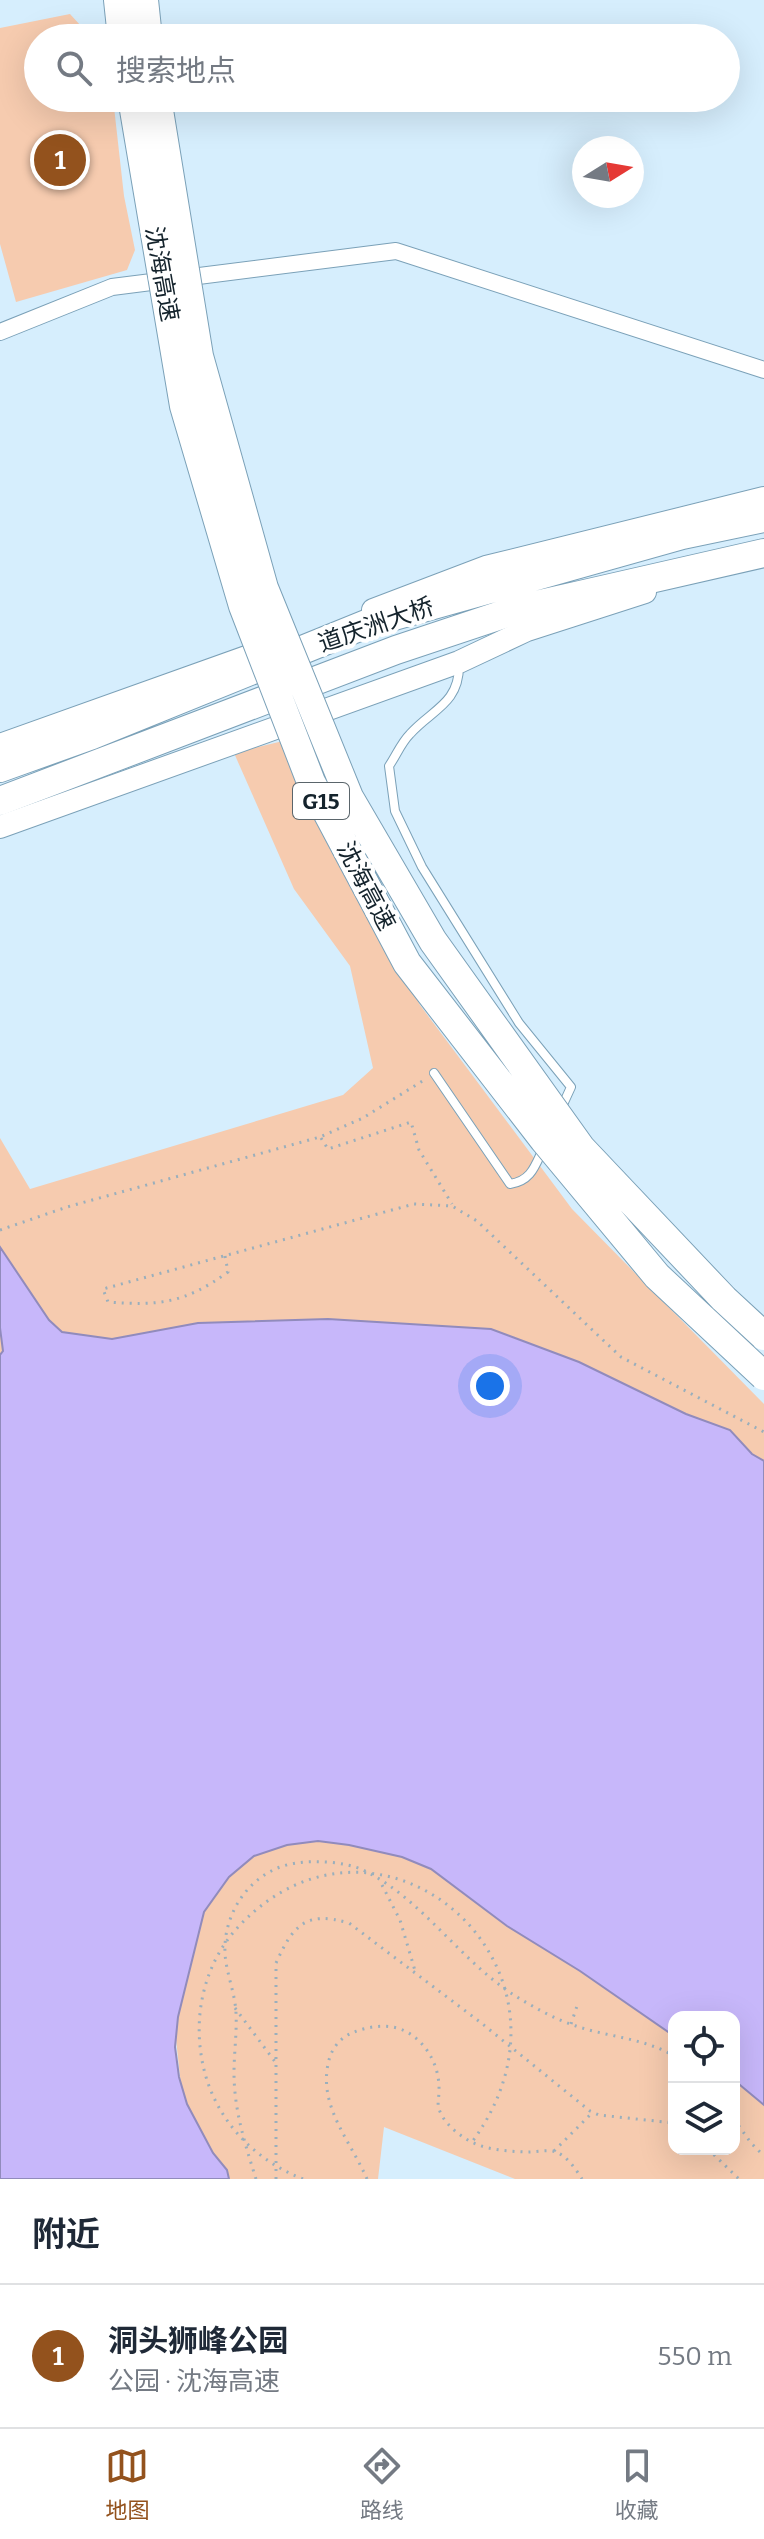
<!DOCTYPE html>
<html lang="zh">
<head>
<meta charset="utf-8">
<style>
	:root { --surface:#fff; --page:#f6f6f7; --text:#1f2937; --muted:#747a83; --line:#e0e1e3; --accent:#93521d }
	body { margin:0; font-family:Bitter,"Noto Sans SC",serif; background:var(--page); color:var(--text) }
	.controls { position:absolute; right:24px; bottom:24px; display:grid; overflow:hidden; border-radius:16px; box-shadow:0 8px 32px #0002 }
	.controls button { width:72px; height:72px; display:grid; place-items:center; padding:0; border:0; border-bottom:2px solid var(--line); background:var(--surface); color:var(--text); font:40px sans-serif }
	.compass { position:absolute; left:572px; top:136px; width:72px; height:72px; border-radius:50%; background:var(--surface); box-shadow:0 8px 32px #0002; rotate:79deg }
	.you { position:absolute; left:490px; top:1386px; width:28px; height:28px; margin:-20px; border:6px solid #fff; border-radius:50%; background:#1a73e8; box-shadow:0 0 0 12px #1a73e833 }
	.badge { display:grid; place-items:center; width:52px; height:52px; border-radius:50%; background:var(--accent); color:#fff; font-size:26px; font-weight:700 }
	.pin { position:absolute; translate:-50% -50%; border:4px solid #fff; box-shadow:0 2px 8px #0006 }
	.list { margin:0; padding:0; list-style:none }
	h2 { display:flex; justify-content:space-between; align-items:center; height:104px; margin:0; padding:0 32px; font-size:34px }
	h2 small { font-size:26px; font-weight:400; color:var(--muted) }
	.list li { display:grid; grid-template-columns:52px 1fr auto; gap:24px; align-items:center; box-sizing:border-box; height:144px; padding:0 32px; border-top:2px solid var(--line) }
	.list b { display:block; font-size:30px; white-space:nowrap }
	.list p { margin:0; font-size:26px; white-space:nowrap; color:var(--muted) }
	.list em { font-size:26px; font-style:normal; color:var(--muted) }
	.icon { flex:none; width:44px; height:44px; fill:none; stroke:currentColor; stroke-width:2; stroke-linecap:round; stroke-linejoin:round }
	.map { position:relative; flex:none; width:764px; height:2179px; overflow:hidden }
	.search { position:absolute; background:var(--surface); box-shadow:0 8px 32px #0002; left:24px; right:24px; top:24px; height:88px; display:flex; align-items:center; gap:20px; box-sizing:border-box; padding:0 28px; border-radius:44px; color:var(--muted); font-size:30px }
	.sheet { height:248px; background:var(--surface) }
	nav { display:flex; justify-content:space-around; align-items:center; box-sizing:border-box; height:112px; border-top:2px solid var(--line); background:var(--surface); font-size:22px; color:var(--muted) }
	nav a { display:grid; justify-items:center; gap:4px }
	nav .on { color:var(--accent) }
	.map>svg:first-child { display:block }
</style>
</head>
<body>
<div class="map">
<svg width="764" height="2179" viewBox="0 0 764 2179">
	<rect width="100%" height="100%" fill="#d6eefd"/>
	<!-- green -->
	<path fill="#f6cbaf" d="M 70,14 L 92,38 L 38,38 L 38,98 L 113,98 L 124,196 L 135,250 L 127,270 L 16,302 L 0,244 L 0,28 Z
		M 283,741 L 420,1005 L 572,1209 L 764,1404 L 764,1486 L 0,1377 L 0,1138 L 30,1189 L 343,1095 L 373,1068 L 350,966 L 294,889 L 234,753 Z
		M 283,1826 L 418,1843 L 674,2022 L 674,2149 L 734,2149 L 734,2069 L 764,2092 L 764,2179 L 515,2179 L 384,2127 L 378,2179 L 223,2179 L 184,2113 L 171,1993 L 209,1883 Z"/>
	<!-- water -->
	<path fill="#c7b7fa" stroke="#918bbc" stroke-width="2" d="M 0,1247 L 49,1320 L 62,1332 L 112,1339 L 198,1323 L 328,1319 L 491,1329 L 579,1362 L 686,1414 L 730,1430 L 752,1454 L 764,1461 L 764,2105 L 734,2080 L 734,2017 L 674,2017 L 674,2036 L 580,1971 L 507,1926 L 431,1869 L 402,1857 L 349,1845 L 318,1841 L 287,1845 L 254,1856 L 229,1877 L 204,1912 L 178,2017 L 175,2047 L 179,2077 L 187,2104 L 213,2153 L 227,2170 L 229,2179 L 0,2179 L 0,1355 L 3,1351 L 0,1328 Z"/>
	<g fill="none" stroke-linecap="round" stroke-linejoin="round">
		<!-- lane casing -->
		<g stroke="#7ba1b8" stroke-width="10">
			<path id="lane" d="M 459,666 C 459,704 431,710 410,734 C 401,743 396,756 389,766 L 395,811 L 422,867 L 519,1023 L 571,1087 L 560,1111
				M 434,1073 L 510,1184 C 531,1181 535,1166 543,1149"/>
		</g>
		<!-- street casing -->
		<g stroke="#7ba1b8" stroke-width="18">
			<path id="street" d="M 0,332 L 112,287 L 396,251 L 764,370"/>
		</g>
		<!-- secondary casing -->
		<g stroke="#7ba1b8" stroke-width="24">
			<path id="secondary" d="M 373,610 L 486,567 L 764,498
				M 0,745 L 266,650
				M 0,827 L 459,662 L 527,630 L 645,592"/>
		</g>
		<!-- highway casing -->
		<g stroke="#7ba1b8" stroke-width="30">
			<path id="highway" d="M 118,0 L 122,38
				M 144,0 L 148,38
				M 0,768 L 92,735 L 369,623 L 682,535 L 764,518
				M 0,801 L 396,650 L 519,609 L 764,553"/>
		</g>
		<!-- path -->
		<path stroke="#9aafbc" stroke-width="3" stroke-dasharray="2 6" stroke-linecap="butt" d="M 321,1138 L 328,1149 L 411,1122 L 419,1150 L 452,1204
			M 0,1230 L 67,1207 L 320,1137 L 363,1118 L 424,1080
			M 225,1256 L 228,1272 C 185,1303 160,1306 108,1302 L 103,1289 L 414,1204 L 452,1206 L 477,1221 L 621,1357 L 764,1432
			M 382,1885 L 400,1920 L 416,1974
			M 235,2008 L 276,2063
			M 571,2024 L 577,2006
			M 734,2119 L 751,2143 L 764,2156
			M 708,2149 L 739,2179
			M 554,2151 L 593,2112
			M 256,2179 C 245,2144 234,2110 234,2073 C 234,2053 237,2033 236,2013 C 235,1992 226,1973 225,1953 C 223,1910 254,1868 297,1863 C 316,1860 346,1862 363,1870 C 425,1900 462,1965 522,2000 C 539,2010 557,2020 576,2026 C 608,2037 644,2038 674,2056
			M 276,2179 L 276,1963 C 293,1926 305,1910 349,1923 L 480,2022 L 590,2111 L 599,2115 L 674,2123
			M 367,2179 C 350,2140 317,2105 329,2060 C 332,2048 341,2037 352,2033 C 368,2026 389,2023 405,2031 C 427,2042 440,2067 439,2091 C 439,2098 437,2104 439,2109 C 443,2121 453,2130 463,2137 C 482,2150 504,2151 527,2152 C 535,2152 544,2150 552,2151 C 565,2153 575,2168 582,2179"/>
		<!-- lane -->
		<use href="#lane" stroke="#fff" stroke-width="8"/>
		<!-- street -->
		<use href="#street" stroke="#fff" stroke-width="16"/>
		<!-- secondary -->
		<use href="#secondary" stroke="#fff" stroke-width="22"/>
		<!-- highway -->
		<use href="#highway" stroke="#fff" stroke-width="28"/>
		<!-- highway-bridge casing -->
		<g stroke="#7ba1b8" stroke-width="30" stroke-linecap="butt">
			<path id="highway-bridge" d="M 132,98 L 184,406 L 243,606 L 311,782 L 407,963 L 544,1140 L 657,1276 L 764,1376
				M 157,98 L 199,356 L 264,588 L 349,797 L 433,941 L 581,1148 L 724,1299 L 764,1336"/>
		</g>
		<!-- path-bridge -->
		<path stroke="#9aafbc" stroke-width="3" stroke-dasharray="2 6" stroke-linecap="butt" d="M 303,2179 C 249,2158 209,2112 201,2054 C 194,2008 207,1959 240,1925 C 380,1778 601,1967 472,2142"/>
		<!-- highway-bridge -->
		<use href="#highway-bridge" stroke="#fff" stroke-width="28"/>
	</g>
	<g text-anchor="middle" stroke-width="8" stroke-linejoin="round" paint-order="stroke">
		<!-- shield labels -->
		<rect fill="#fff" stroke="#5a656b" stroke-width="2" x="293" y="783" width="56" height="36" rx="6"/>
		<g font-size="22" font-weight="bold" fill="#14232c">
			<text x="321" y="809">G15</text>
		</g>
		<!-- street labels -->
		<g font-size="24" fill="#14232c" stroke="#fff">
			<text transform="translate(162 274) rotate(80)" y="8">沈海高速</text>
			<text transform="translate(376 625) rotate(-19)" y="8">道庆洲大桥</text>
			<text transform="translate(366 886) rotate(62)" y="8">沈海高速</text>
		</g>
	</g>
</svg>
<div class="controls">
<button><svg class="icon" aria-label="locate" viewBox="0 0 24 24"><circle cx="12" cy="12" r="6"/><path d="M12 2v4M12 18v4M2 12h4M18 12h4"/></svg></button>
<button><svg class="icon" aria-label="layers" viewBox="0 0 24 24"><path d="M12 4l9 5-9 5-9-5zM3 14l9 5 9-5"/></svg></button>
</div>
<svg class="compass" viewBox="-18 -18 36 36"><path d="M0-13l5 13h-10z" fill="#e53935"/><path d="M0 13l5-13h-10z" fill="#747a83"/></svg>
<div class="you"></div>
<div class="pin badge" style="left:60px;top:160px">1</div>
<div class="search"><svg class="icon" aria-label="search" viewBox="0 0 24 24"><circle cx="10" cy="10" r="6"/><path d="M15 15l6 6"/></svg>搜索地点</div>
</div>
<section class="sheet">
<h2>附近<small></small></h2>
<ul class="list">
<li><span class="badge">1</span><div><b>洞头狮峰公园</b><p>公园 · 沈海高速</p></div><em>550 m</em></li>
</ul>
</section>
<nav>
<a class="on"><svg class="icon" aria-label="map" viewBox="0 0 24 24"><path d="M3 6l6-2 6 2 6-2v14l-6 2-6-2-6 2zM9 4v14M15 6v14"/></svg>地图</a>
<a><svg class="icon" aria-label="directions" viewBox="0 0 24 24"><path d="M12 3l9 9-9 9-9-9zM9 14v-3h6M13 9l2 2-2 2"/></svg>路线</a>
<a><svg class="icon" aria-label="saved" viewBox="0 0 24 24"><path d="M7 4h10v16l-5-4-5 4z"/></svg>收藏</a>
</nav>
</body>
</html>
